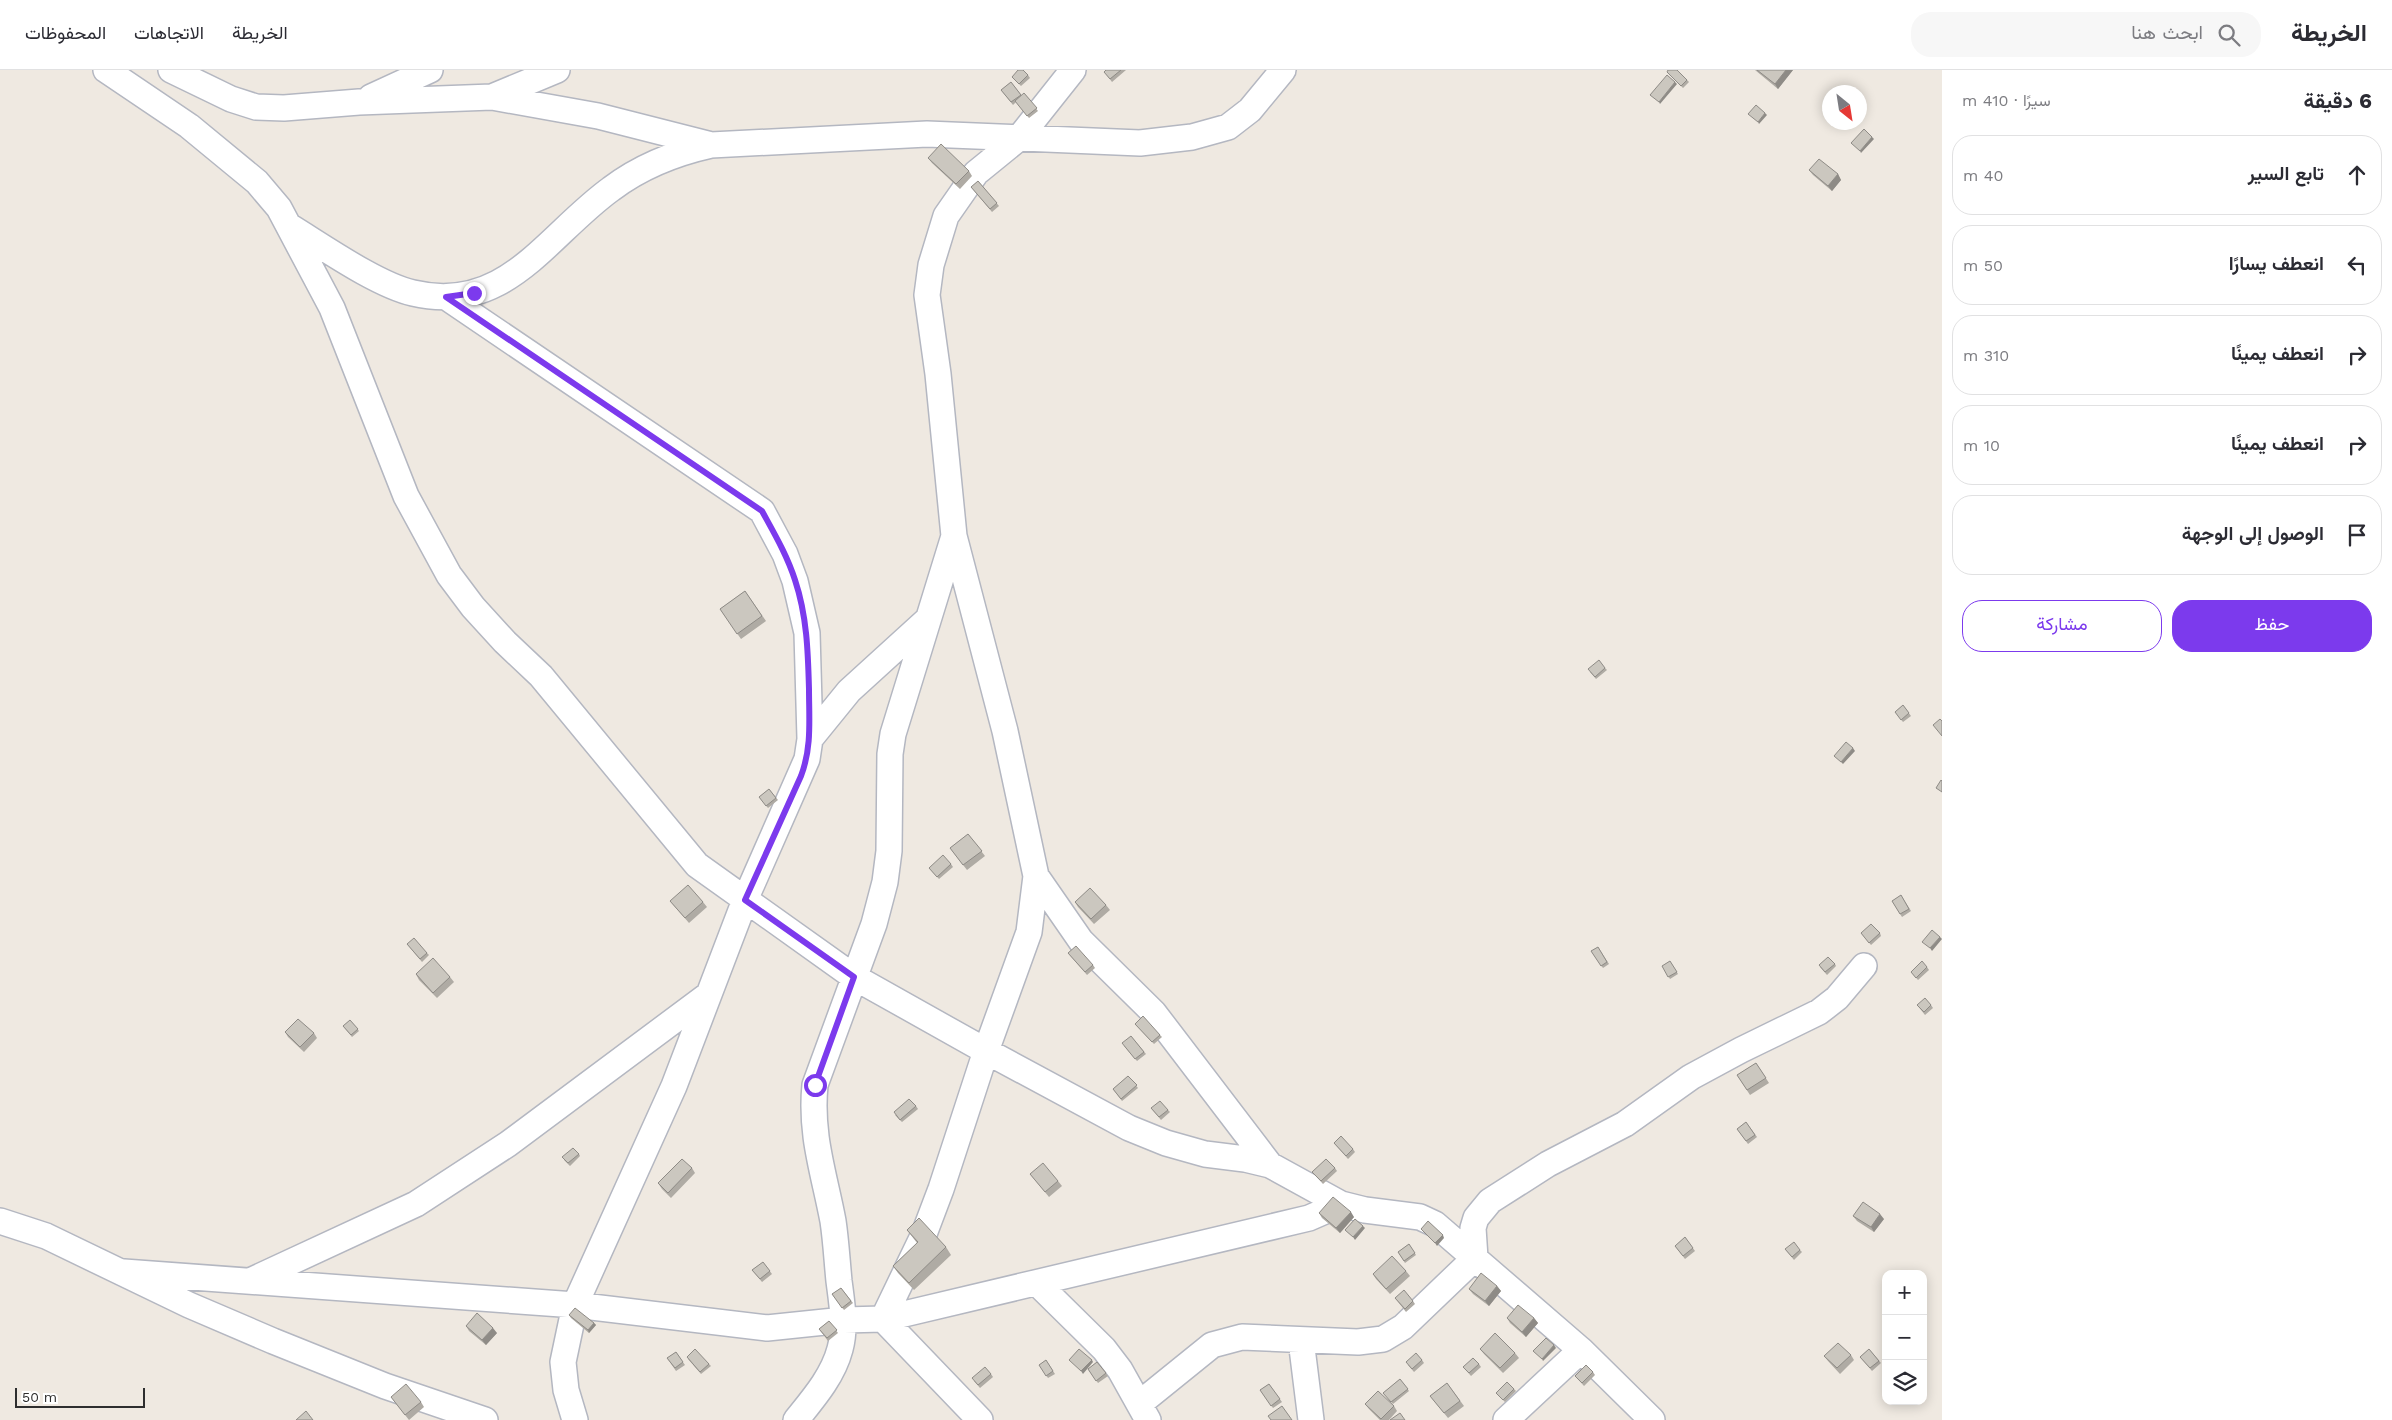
<!DOCTYPE html>
<html lang="ar">
<head>
<meta charset="utf-8">
<style>
	:root { --surface:#fff; --page:#f7f7f7; --text:#2b2b33; --muted:#7c7c81; --line:#e1e1e2; --accent:#7c3aed }
	body { margin:0; font-family:"Work Sans",Vazirmatn,sans-serif; background:var(--page); color:var(--text); direction:rtl }
	.controls { position:absolute; right:15px; bottom:15px; display:grid; overflow:hidden; border-radius:10px; box-shadow:0 2px 12px #0003 }
	.controls button { width:45px; height:45px; display:grid; place-items:center; padding:0; border:0; border-bottom:1px solid var(--line); background:var(--surface); color:var(--text); font:25px sans-serif }
	.compass { position:absolute; left:1822px; top:15px; width:45px; height:45px; border-radius:50%; background:var(--surface); box-shadow:0 2px 12px #0003; rotate:150deg }
	.scale { position:absolute; left:15px; bottom:12px; width:130px; box-sizing:border-box; padding-left:5px; border:2px solid #2e2e2e; border-top:0; font-size:14px; line-height:18px; white-space:nowrap; color:#2e2e2e; -webkit-text-stroke:4px #fff; paint-order:stroke }
	.stop { position:absolute; width:15px; height:15px; margin:-11px; border:4px solid #7c3aed; border-radius:50%; background:#fff }
	.stop.end { background:#7c3aed; border-color:#fff; box-shadow:0 1px 5px #0008 }
	.list { margin:0; padding:0; list-style:none }
	h2 { display:flex; justify-content:space-between; align-items:center; height:65px; margin:0; padding:0 20px; font-size:21px }
	h2 small { font-size:16px; font-weight:400; color:var(--muted) }
	.list li { display:grid; grid-template-columns:32px 1fr auto; gap:15px; align-items:center; box-sizing:border-box; height:80px; margin:0 10px 10px; padding:0 10px; border:1px solid var(--line); border-radius:20px }
	.list b { display:block; font-size:19px; white-space:nowrap }
	.list em { font-size:16px; font-style:normal; color:var(--muted) }
	.actions { display:flex; gap:10px; padding:15px 20px }
	.actions a { flex:1; padding:11px 0; border:1px solid var(--accent); border-radius:20px; text-align:center; font-size:18px; color:var(--accent) }
	.actions .main { background:var(--accent); color:#fff }
	.icon { flex:none; width:28px; height:28px; fill:none; stroke:currentColor; stroke-width:2; stroke-linecap:round; stroke-linejoin:round }
	.map { position:relative; flex:none; width:1942px; height:1350px; overflow:hidden; direction:ltr }
	header { display:flex; align-items:center; gap:30px; box-sizing:border-box; height:70px; padding:0 25px; background:var(--surface); border-bottom:1px solid var(--line) }
	header strong { font-size:24px }
	nav { display:flex; gap:28px; margin-inline-start:auto; font-size:18px }
	.search { width:350px; height:45px; background:var(--page); display:flex; align-items:center; gap:12px; box-sizing:border-box; padding:0 18px; border-radius:20px; color:var(--muted); font-size:19px }
	main { display:flex }
	aside { flex:1; background:var(--surface) }
	.map>svg:first-child { display:block }
</style>
</head>
<body>
<header>
<strong>الخريطة</strong>
<div class="search"><svg class="icon" aria-label="search" viewBox="0 0 24 24"><circle cx="10" cy="10" r="6"/><path d="M15 15l6 6"/></svg>ابحث هنا</div>
<nav><a>الخريطة</a><a>الاتجاهات</a><a>المحفوظات</a></nav>
</header>
<main>
<aside>
<h2>6 دقيقة<small>سيرًا · 410 m</small></h2>
<ul class="list">
<li><svg class="icon" aria-label="ahead" viewBox="0 0 24 24"><path d="M12 20V5M6 11l6-6 6 6"/></svg><div><b>تابع السير</b></div><em>40 m</em></li>
<li><svg class="icon" aria-label="left" viewBox="0 0 24 24"><path d="M17 20v-9H6M10 6l-5 5 5 5"/></svg><div><b>انعطف يسارًا</b></div><em>50 m</em></li>
<li><svg class="icon" aria-label="right" viewBox="0 0 24 24"><path d="M7 20v-9h11M14 6l5 5-5 5"/></svg><div><b>انعطف يمينًا</b></div><em>310 m</em></li>
<li><svg class="icon" aria-label="right" viewBox="0 0 24 24"><path d="M7 20v-9h11M14 6l5 5-5 5"/></svg><div><b>انعطف يمينًا</b></div><em>10 m</em></li>
<li><svg class="icon" aria-label="arrive" viewBox="0 0 24 24"><path d="M6 21V4h12l-3 4 3 4H6"/></svg><div><b>الوصول إلى الوجهة</b></div></li>
</ul>
<div class="actions"><a class="main">حفظ</a><a>مشاركة</a></div>
</aside>
<div class="map">
<svg width="1942" height="1350" viewBox="0 0 1942 1350">
	<rect width="100%" height="100%" fill="#efe9e1"/>
	<g fill="none" stroke-linecap="round" stroke-linejoin="round">
		<!-- minor casing -->
		<g stroke="#b4b7c1" stroke-width="28">
			<path id="minor" d="M 106,0 L 189,56 L 257,112 L 279,138 L 332,238 L 406,426 L 449,505 L 473,537 L 505,572 L 541,606 L 697,795 L 854,907 L 986,981 L 1129,1058 L 1166,1073 L 1205,1084 L 1245,1089 L 1270,1095 L 1341,1134 L 1365,1140 L 1420,1147 L 1435,1154 L 1581,1280 L 1652,1350
				M 171,0 L 231,29 L 256,37 L 284,38 L 359,32 L 492,27 L 598,46 L 708,74
				M 371,27 L 430,0
				M 492,27 L 557,0
				M 289,156 C 322,176 377,215 413,223 C 506,245 546,166 611,119 C 640,97 675,83 711,75 L 927,64 L 1140,73 L 1192,67 L 1228,57 L 1250,40 L 1283,0
				M 446,227 L 762,441 L 785,484 L 795,511 L 807,563 L 810,669 L 807,689 L 745,830 L 674,1016 L 575,1235 L 563,1292 L 566,1320 L 575,1350
				M 810,669 L 849,621 L 927,550
				M 1036,806 L 1081,871 L 1154,943 L 1270,1095
				M 0,1151 L 46,1166 L 189,1235 L 273,1271 L 385,1316 L 485,1350
				M 124,1202 L 575,1235 L 767,1258 L 844,1250 L 883,1249 L 1309,1148 L 1341,1134
				M 250,1211 L 416,1134 L 508,1074 L 708,925
				M 1038,1214 L 1104,1279 L 1120,1300 L 1148,1350
				M 883,1249 L 924,1164 L 941,1119 L 986,981 L 1029,862 L 1036,806 L 1005,661 L 954,466 L 938,304 L 927,225 L 931,195 L 946,146 L 976,103 L 1019,68 L 1073,0
				M 883,1249 L 980,1350
				M 1301,1270 L 1311,1350
				M 1139,1334 L 1212,1275 L 1242,1267 L 1358,1272 L 1383,1269 L 1403,1257 L 1475,1188 L 1473,1158 L 1476,1148 L 1490,1131 L 1548,1094 L 1625,1054 L 1691,1007 L 1741,980 L 1819,942 L 1837,928 L 1864,896
				M 796,1350 C 813,1329 833,1306 840,1279 C 846,1257 842,1234 839,1211 C 837,1191 836,1171 833,1151 C 824,1103 810,1065 815,1015 L 874,854 L 885,812 L 889,781 L 890,684 L 893,664 L 954,466
				M 1506,1350 L 1581,1280"/>
		</g>
		<!-- minor -->
		<use href="#minor" stroke="#fff" stroke-width="25"/>
	</g>
	<!-- wall -->
	<path fill="#afaba4" d="M 1106,0 L 1126,0 L 1112,12 L 1106,4 Z
		M 1755,0 L 1793,0 L 1778,19 Z
		M 1667,2 L 1687,10 L 1689,12 L 1683,18 Z
		M 1028,5 L 1030,8 L 1021,16 L 1012,7 Z
		M 1011,12 L 1022,26 L 1024,23 L 1038,41 L 1029,48 L 1016,32 L 1013,35 L 1001,20 Z
		M 928,88 L 969,101 L 972,106 L 960,119 L 932,93 Z
		M 1809,100 L 1838,104 L 1841,110 L 1832,121 L 1813,105 Z
		M 978,111 L 999,136 L 992,142 L 971,117 Z
		M 745,521 L 766,551 L 741,569 L 720,539 Z
		M 1605,598 L 1607,600 L 1596,609 L 1590,602 Z
		M 1903,635 L 1911,646 L 1903,652 L 1895,642 Z
		M 769,719 L 778,730 L 768,738 L 759,727 Z
		M 968,764 L 985,786 L 967,800 L 950,778 Z
		M 951,794 L 953,797 L 939,809 L 929,798 Z
		M 1901,825 L 1911,841 L 1902,847 L 1892,831 Z
		M 670,831 L 703,832 L 707,837 L 689,853 Z
		M 1075,832 L 1106,835 L 1110,840 L 1094,854 L 1078,837 Z
		M 1861,863 L 1880,863 L 1881,866 L 1871,875 Z
		M 407,874 L 427,883 L 429,885 L 422,892 Z
		M 1598,877 L 1609,894 L 1603,898 L 1591,881 Z
		M 1068,883 L 1093,895 L 1095,898 L 1087,905 Z
		M 1670,891 L 1678,904 L 1670,909 L 1662,896 Z
		M 1835,894 L 1836,896 L 1827,905 L 1820,897 Z
		M 1927,897 L 1929,900 L 1918,910 L 1911,902 Z
		M 416,904 L 450,907 L 454,912 L 437,928 L 419,910 Z
		M 1917,935 L 1931,935 L 1933,938 L 1925,945 Z
		M 350,950 L 359,961 L 352,967 L 343,956 Z
		M 1135,954 L 1160,965 L 1162,967 L 1154,974 Z
		M 285,962 L 314,963 L 317,968 L 304,982 L 288,967 Z
		M 1131,966 L 1146,984 L 1137,991 L 1124,976 Z
		M 1756,993 L 1769,1013 L 1750,1025 L 1737,1005 Z
		M 1128,1006 L 1138,1018 L 1122,1031 L 1113,1019 Z
		M 916,1036 L 918,1039 L 902,1052 L 895,1045 Z
		M 1151,1038 L 1168,1040 L 1170,1042 L 1161,1050 Z
		M 1746,1052 L 1757,1067 L 1748,1074 L 1737,1059 Z
		M 1334,1073 L 1353,1079 L 1355,1082 L 1348,1089 Z
		M 579,1084 L 580,1086 L 570,1096 L 564,1090 Z
		M 692,1098 L 695,1103 L 671,1128 L 662,1119 L 658,1113 Z
		M 1335,1098 L 1337,1101 L 1323,1114 L 1312,1102 Z
		M 1030,1104 L 1058,1111 L 1062,1116 L 1049,1127 Z
		M 1319,1143 L 1354,1147 L 1340,1163 L 1322,1148 Z
		M 1853,1146 L 1884,1149 L 1874,1162 L 1857,1151 Z
		M 907,1160 L 946,1177 L 951,1185 L 914,1220 L 898,1203 L 893,1196 L 917,1173 Z
		M 1685,1167 L 1695,1181 L 1685,1189 L 1675,1176 Z
		M 1409,1174 L 1416,1185 L 1405,1193 L 1398,1182 Z
		M 1785,1179 L 1800,1180 L 1802,1182 L 1794,1190 Z
		M 763,1192 L 772,1204 L 762,1212 L 752,1200 Z
		M 1406,1201 L 1410,1206 L 1390,1224 L 1376,1209 L 1373,1204 Z
		M 1497,1216 L 1501,1221 L 1489,1236 L 1473,1224 L 1469,1219 Z
		M 841,1218 L 853,1233 L 844,1240 L 832,1224 Z
		M 1395,1228 L 1413,1231 L 1415,1234 L 1406,1242 Z
		M 569,1245 L 594,1253 L 596,1255 L 589,1263 L 571,1248 Z
		M 1507,1248 L 1534,1248 L 1538,1253 L 1526,1267 L 1510,1253 Z
		M 829,1251 L 838,1263 L 828,1271 L 819,1259 Z
		M 466,1256 L 497,1263 L 486,1275 L 469,1261 Z
		M 1480,1279 L 1515,1283 L 1519,1288 L 1503,1303 L 1484,1284 Z
		M 1869,1279 L 1881,1293 L 1872,1301 L 1860,1287 Z
		M 676,1282 L 685,1295 L 676,1301 L 667,1288 Z
		M 1851,1285 L 1854,1290 L 1840,1304 L 1828,1291 L 1824,1286 Z
		M 688,1289 L 709,1294 L 711,1296 L 701,1304 Z
		M 1046,1290 L 1055,1304 L 1048,1308 L 1039,1295 Z
		M 1422,1290 L 1424,1293 L 1414,1302 L 1408,1295 Z
		M 1097,1292 L 1108,1306 L 1098,1313 L 1088,1299 Z
		M 1479,1294 L 1481,1297 L 1471,1306 L 1463,1297 Z
		M 1593,1302 L 1595,1305 L 1584,1316 L 1575,1306 Z
		M 991,1304 L 993,1307 L 980,1318 L 974,1311 Z
		M 1400,1309 L 1409,1321 L 1393,1334 L 1383,1323 Z
		M 1447,1313 L 1464,1336 L 1448,1348 L 1430,1326 Z
		M 1269,1314 L 1282,1332 L 1273,1338 L 1260,1320 Z
		M 1514,1319 L 1516,1321 L 1505,1332 L 1496,1323 Z
		M 391,1327 L 421,1332 L 424,1337 L 409,1350 Z
		M 1365,1334 L 1394,1336 L 1397,1341 L 1389,1350 L 1380,1350 L 1369,1339 Z"/>
	<!-- shaded-wall -->
	<path fill="#8e8b86" d="M 1786,0 L 1793,0 L 1778,19 L 1775,14 Z
		M 1675,12 L 1677,14 L 1660,34 L 1659,32 Z
		M 1765,43 L 1767,45 L 1759,54 L 1758,52 Z
		M 1872,67 L 1874,69 L 1861,83 L 1860,81 Z
		M 1838,104 L 1841,110 L 1832,121 L 1828,116 Z
		M 1853,678 L 1855,681 L 1843,694 L 1841,692 Z
		M 1940,867 L 1942,869 L 1932,881 L 1930,878 Z
		M 1351,1142 L 1354,1147 L 1340,1163 L 1336,1158 Z
		M 1880,1144 L 1884,1149 L 1874,1162 L 1871,1157 Z
		M 1363,1156 L 1365,1158 L 1355,1170 L 1353,1167 Z
		M 1443,1165 L 1444,1168 L 1437,1176 L 1435,1173 Z
		M 1497,1216 L 1501,1221 L 1489,1236 L 1485,1231 Z
		M 1534,1248 L 1538,1253 L 1526,1267 L 1522,1262 Z
		M 594,1253 L 596,1255 L 589,1263 L 588,1260 Z
		M 493,1258 L 497,1263 L 486,1275 L 482,1270 Z
		M 1554,1275 L 1556,1278 L 1543,1291 L 1542,1289 Z
		M 1092,1290 L 1093,1292 L 1083,1304 L 1081,1301 Z"/>
	<!-- building -->
	<path fill="#cbc7bf" stroke="#8e8b86" d="M 1018,0 L 1023,0 L 1028,5 L 1019,14 L 1012,7 Z
		M 1106,0 L 1121,0 L 1110,9 L 1104,2 Z
		M 1668,0 L 1677,0 L 1687,10 L 1681,16 L 1667,2 Z
		M 1757,0 L 1786,0 L 1775,14 Z
		M 1667,5 L 1675,12 L 1659,32 L 1650,25 Z
		M 1011,12 L 1021,25 L 1011,32 L 1001,20 Z
		M 1024,23 L 1037,38 L 1027,46 L 1015,31 Z
		M 1756,35 L 1765,43 L 1758,52 L 1748,44 Z
		M 1864,59 L 1872,67 L 1860,81 L 1851,73 Z
		M 941,74 L 969,101 L 956,114 L 928,88 Z
		M 1819,89 L 1838,104 L 1828,116 L 1809,100 Z
		M 978,111 L 997,133 L 990,139 L 971,117 Z
		M 745,521 L 762,546 L 737,564 L 720,539 Z
		M 1599,590 L 1605,598 L 1595,607 L 1588,599 Z
		M 1903,635 L 1909,643 L 1901,650 L 1895,642 Z
		M 1940,649 L 1942,651 L 1942,666 L 1933,655 Z
		M 1846,672 L 1853,678 L 1841,692 L 1834,686 Z
		M 1941,710 L 1942,711 L 1942,722 L 1936,718 Z
		M 769,719 L 776,728 L 766,736 L 759,727 Z
		M 968,764 L 982,781 L 963,795 L 950,778 Z
		M 943,785 L 951,794 L 937,807 L 929,798 Z
		M 688,815 L 703,832 L 685,848 L 670,831 Z
		M 1090,818 L 1106,835 L 1091,849 L 1075,832 Z
		M 1901,825 L 1909,839 L 1900,844 L 1892,831 Z
		M 1871,854 L 1880,863 L 1869,873 L 1861,863 Z
		M 1932,860 L 1940,867 L 1930,878 L 1922,872 Z
		M 414,868 L 427,883 L 420,889 L 407,874 Z
		M 1076,876 L 1093,895 L 1085,902 L 1068,883 Z
		M 1598,877 L 1607,892 L 1601,896 L 1591,881 Z
		M 1828,887 L 1835,894 L 1825,902 L 1819,895 Z
		M 433,888 L 450,907 L 433,923 L 416,904 Z
		M 1670,891 L 1677,902 L 1668,907 L 1662,896 Z
		M 1922,891 L 1927,897 L 1916,908 L 1911,902 Z
		M 1925,928 L 1931,935 L 1924,942 L 1917,935 Z
		M 1143,946 L 1160,965 L 1152,972 L 1135,954 Z
		M 298,949 L 314,963 L 300,977 L 285,962 Z
		M 350,950 L 358,959 L 351,965 L 343,956 Z
		M 1131,966 L 1144,982 L 1135,989 L 1122,973 Z
		M 1756,993 L 1766,1008 L 1747,1020 L 1737,1005 Z
		M 1128,1006 L 1137,1015 L 1121,1029 L 1113,1019 Z
		M 909,1029 L 916,1036 L 900,1050 L 894,1042 Z
		M 1160,1031 L 1168,1040 L 1159,1047 L 1151,1038 Z
		M 1746,1052 L 1755,1065 L 1746,1071 L 1737,1059 Z
		M 1341,1066 L 1353,1079 L 1346,1086 L 1334,1073 Z
		M 573,1078 L 579,1084 L 568,1093 L 562,1087 Z
		M 682,1089 L 692,1098 L 668,1123 L 658,1113 Z
		M 1326,1089 L 1335,1098 L 1321,1111 L 1312,1102 Z
		M 1043,1093 L 1058,1111 L 1045,1122 L 1030,1104 Z
		M 1333,1127 L 1351,1142 L 1336,1158 L 1319,1143 Z
		M 1863,1132 L 1880,1144 L 1871,1157 L 1853,1146 Z
		M 919,1148 L 946,1177 L 909,1213 L 893,1196 L 918,1172 L 907,1160 Z
		M 1355,1149 L 1363,1156 L 1353,1167 L 1345,1160 Z
		M 1428,1151 L 1443,1165 L 1435,1173 L 1421,1159 Z
		M 1685,1167 L 1693,1178 L 1683,1186 L 1675,1176 Z
		M 1794,1172 L 1800,1180 L 1792,1187 L 1785,1179 Z
		M 1409,1174 L 1415,1183 L 1404,1191 L 1398,1182 Z
		M 1392,1186 L 1406,1201 L 1386,1219 L 1373,1204 Z
		M 763,1192 L 770,1201 L 760,1209 L 752,1200 Z
		M 1481,1203 L 1497,1216 L 1485,1231 L 1469,1219 Z
		M 841,1218 L 851,1231 L 842,1238 L 832,1224 Z
		M 1404,1220 L 1413,1231 L 1405,1239 L 1395,1228 Z
		M 1518,1235 L 1534,1248 L 1522,1262 L 1507,1248 Z
		M 575,1238 L 594,1253 L 588,1260 L 569,1245 Z
		M 477,1243 L 493,1258 L 482,1270 L 466,1256 Z
		M 829,1251 L 837,1260 L 827,1268 L 819,1259 Z
		M 1495,1263 L 1515,1283 L 1500,1298 L 1480,1279 Z
		M 1546,1268 L 1554,1275 L 1542,1289 L 1533,1281 Z
		M 1838,1273 L 1851,1285 L 1837,1298 L 1824,1286 Z
		M 695,1279 L 709,1294 L 700,1302 L 687,1287 Z
		M 1079,1279 L 1092,1290 L 1081,1301 L 1069,1290 Z
		M 1869,1279 L 1879,1291 L 1870,1298 L 1860,1287 Z
		M 676,1282 L 683,1292 L 675,1298 L 667,1288 Z
		M 1416,1283 L 1422,1290 L 1412,1299 L 1406,1292 Z
		M 1473,1288 L 1479,1294 L 1469,1303 L 1463,1297 Z
		M 1046,1290 L 1053,1301 L 1046,1306 L 1039,1295 Z
		M 1097,1292 L 1106,1303 L 1096,1311 L 1088,1299 Z
		M 1586,1295 L 1593,1302 L 1582,1313 L 1575,1306 Z
		M 985,1297 L 991,1304 L 978,1315 L 972,1308 Z
		M 1400,1309 L 1408,1319 L 1391,1332 L 1383,1323 Z
		M 1507,1312 L 1514,1319 L 1503,1330 L 1496,1323 Z
		M 1447,1313 L 1460,1331 L 1444,1343 L 1430,1326 Z
		M 406,1314 L 421,1332 L 405,1345 L 391,1327 Z
		M 1269,1314 L 1280,1329 L 1271,1336 L 1260,1320 Z
		M 1378,1321 L 1394,1336 L 1381,1349 L 1365,1334 Z
		M 1282,1336 L 1292,1350 L 1271,1350 L 1268,1346 Z
		M 306,1341 L 313,1350 L 296,1350 Z
		M 1400,1343 L 1405,1350 L 1390,1350 Z"/>
	<g fill="none" stroke-linecap="round" stroke-linejoin="round">
		<!-- route -->
		<path stroke="#7c3aed" stroke-width="6" d="M 474,223 L 446,227 L 762,441 C 774,463 787,485 795,510 C 807,546 808,582 809,619 C 809,650 812,677 801,706 L 745,830 L 854,907 L 815,1015"/>
	</g>
</svg>
<div class="controls">
<button>+</button>
<button>−</button>
<button><svg class="icon" aria-label="layers" viewBox="0 0 24 24"><path d="M12 4l9 5-9 5-9-5zM3 14l9 5 9-5"/></svg></button>
</div>
<svg class="compass" viewBox="-18 -18 36 36"><path d="M0-13l5 13h-10z" fill="#e53935"/><path d="M0 13l5-13h-10z" fill="#7c7c81"/></svg>
<div class="scale">50 m</div>
<div class="stop" style="left:815px;top:1015px"></div>
<div class="stop end" style="left:474px;top:223px"></div>
</div>
</main>
</body>
</html>
